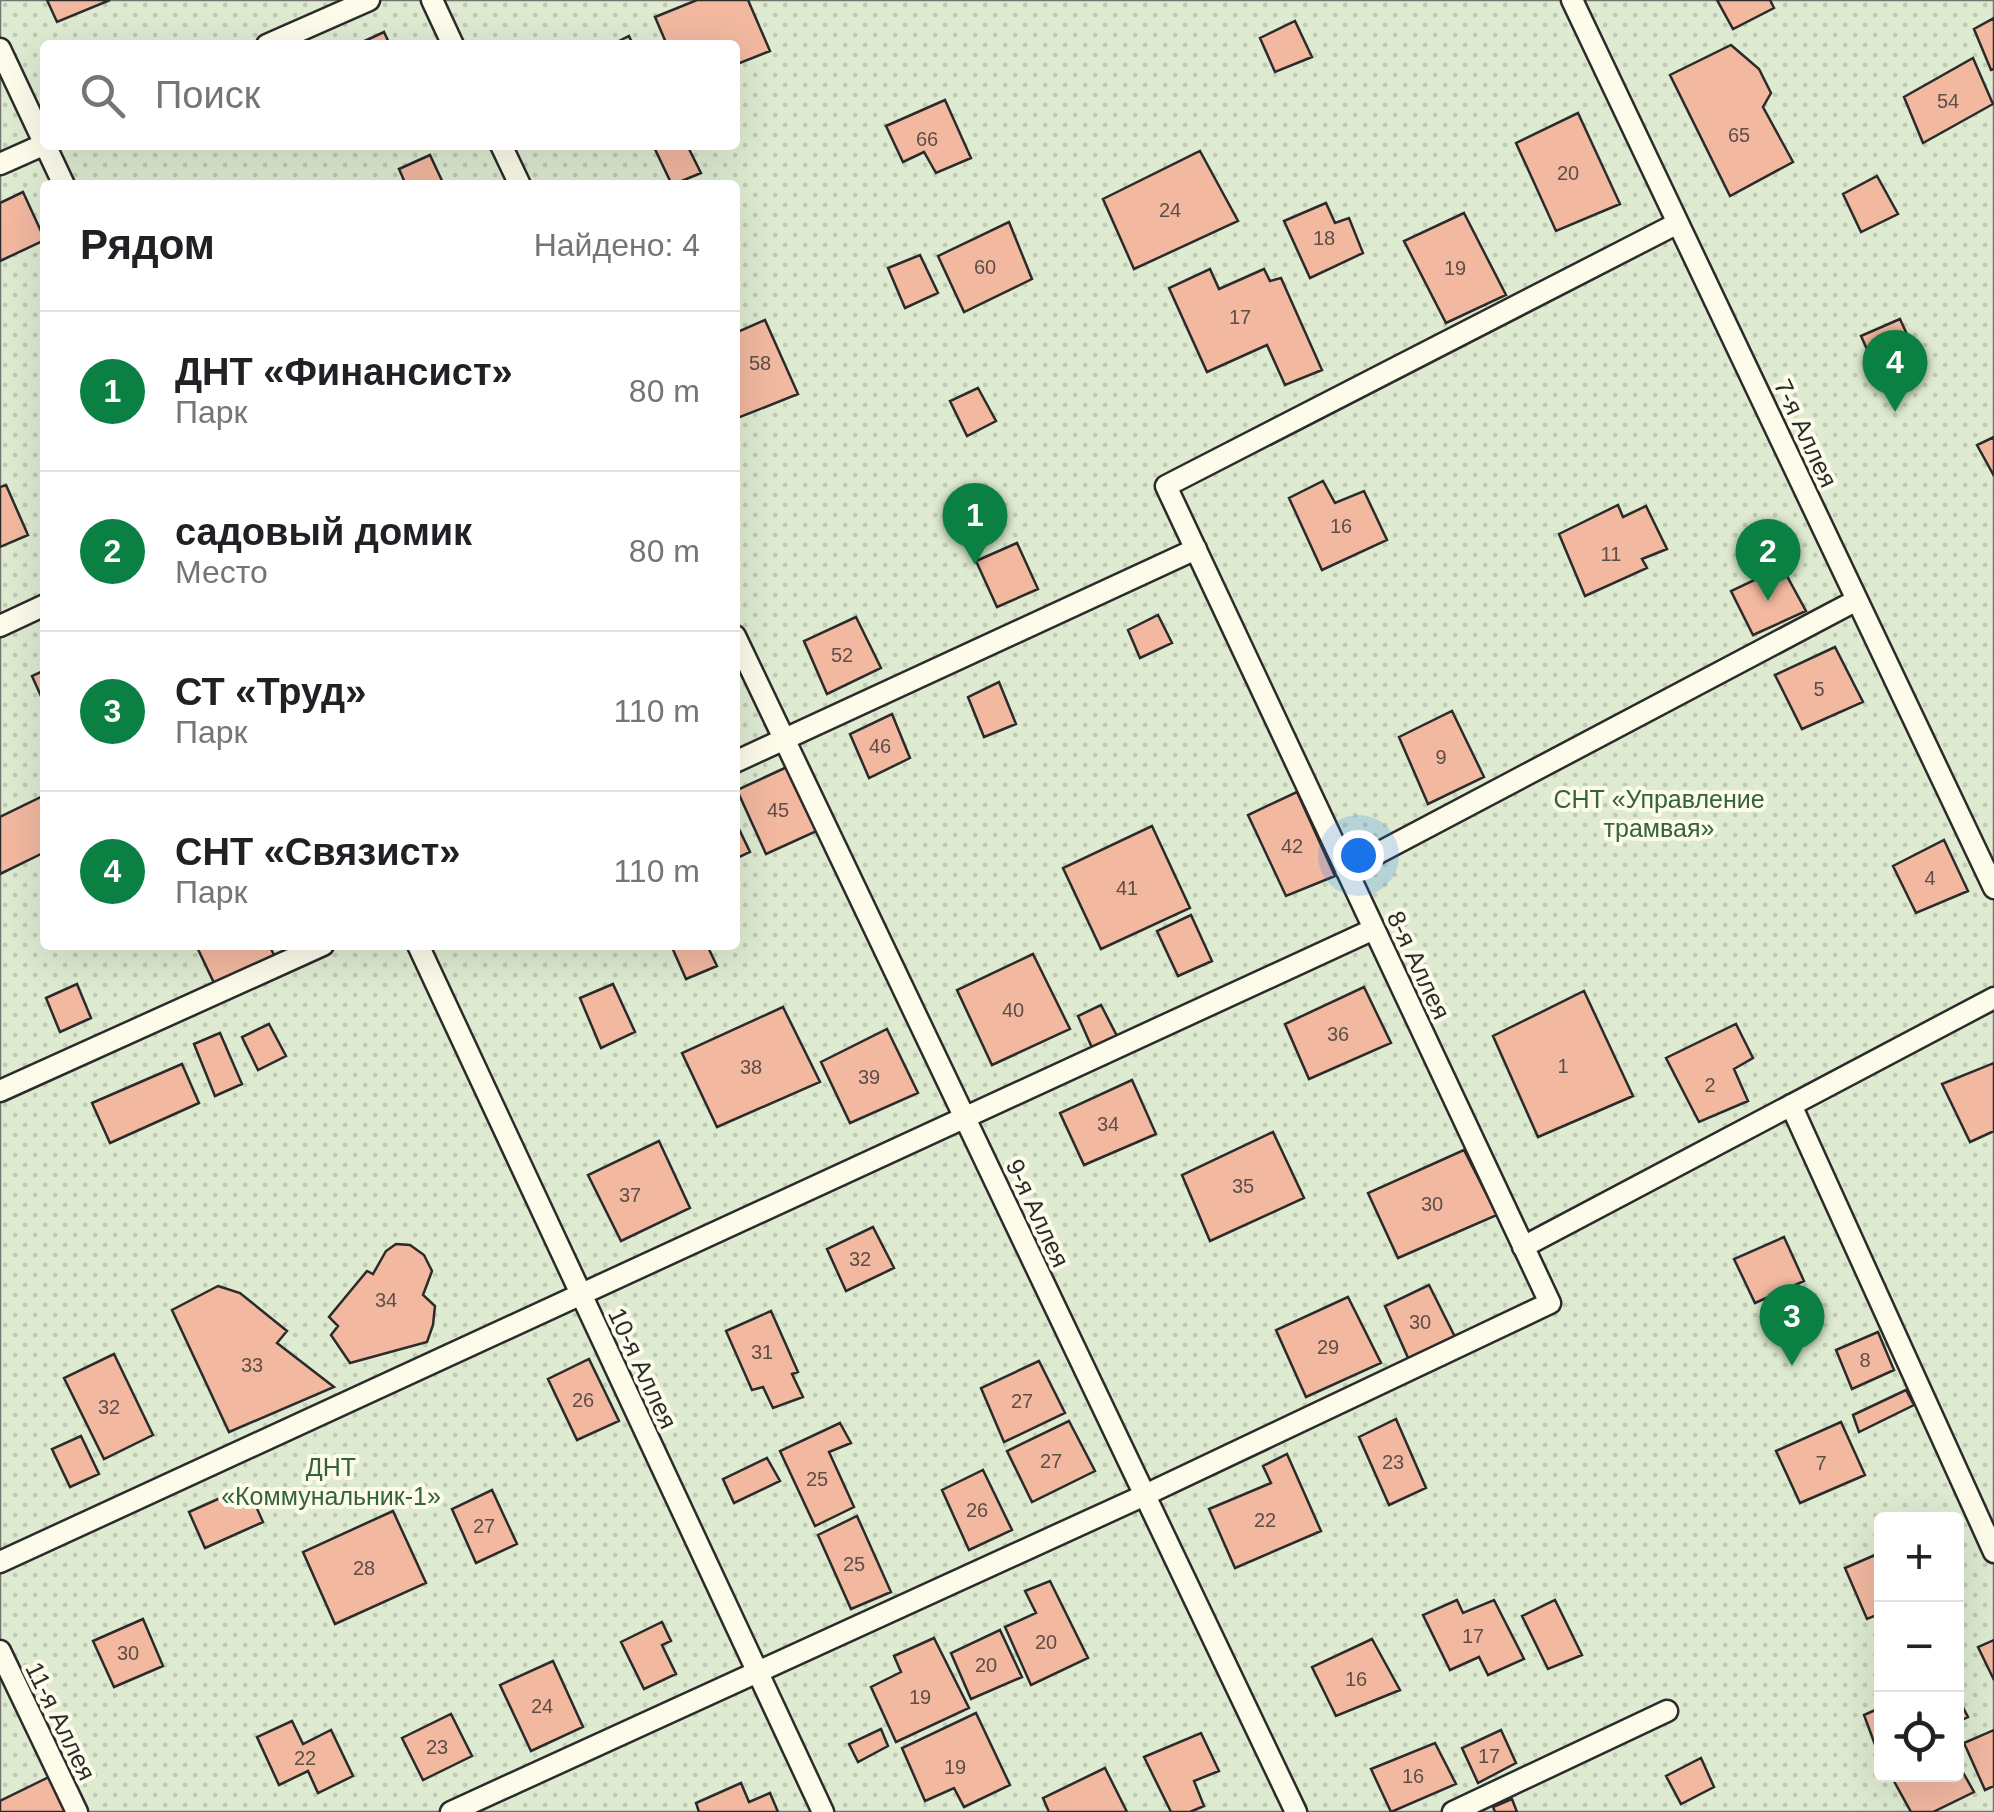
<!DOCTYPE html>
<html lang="ru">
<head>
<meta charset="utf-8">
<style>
	:root { --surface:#fff; --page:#f6f6f6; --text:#202124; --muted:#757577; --line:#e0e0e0; --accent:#0b8043 }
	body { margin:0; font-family:Arial,sans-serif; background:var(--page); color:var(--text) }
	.controls { position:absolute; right:30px; bottom:30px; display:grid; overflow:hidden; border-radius:10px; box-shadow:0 10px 40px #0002 }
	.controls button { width:90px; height:90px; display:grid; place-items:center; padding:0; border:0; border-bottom:2px solid var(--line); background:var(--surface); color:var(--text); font:50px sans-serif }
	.you { position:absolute; left:1358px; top:855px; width:35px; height:35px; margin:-25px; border:8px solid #fff; border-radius:50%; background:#1a73e8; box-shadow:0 0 0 15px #1a73e833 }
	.badge { display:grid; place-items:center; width:65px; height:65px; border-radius:50%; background:var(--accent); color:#fff; font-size:32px; font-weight:700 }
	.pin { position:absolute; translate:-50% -82px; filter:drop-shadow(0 2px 5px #0008) }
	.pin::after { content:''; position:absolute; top:52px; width:35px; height:30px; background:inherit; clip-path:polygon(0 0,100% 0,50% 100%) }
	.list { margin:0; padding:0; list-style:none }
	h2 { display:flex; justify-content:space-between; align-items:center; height:130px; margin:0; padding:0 40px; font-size:42px }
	h2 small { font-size:32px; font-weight:400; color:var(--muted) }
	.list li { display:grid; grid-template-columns:65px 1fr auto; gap:30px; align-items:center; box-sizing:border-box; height:160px; padding:0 40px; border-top:2px solid var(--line) }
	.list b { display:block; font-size:38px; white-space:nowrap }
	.list p { margin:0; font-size:32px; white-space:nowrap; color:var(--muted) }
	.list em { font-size:32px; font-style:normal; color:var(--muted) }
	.icon { flex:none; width:55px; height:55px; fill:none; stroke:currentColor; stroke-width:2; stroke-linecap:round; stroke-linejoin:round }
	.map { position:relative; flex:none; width:1994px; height:1812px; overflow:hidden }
	.search { position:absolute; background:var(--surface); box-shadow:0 10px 40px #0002; left:40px; top:40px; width:700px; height:110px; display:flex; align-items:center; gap:25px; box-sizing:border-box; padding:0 35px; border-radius:10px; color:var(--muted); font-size:38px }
	.panel { position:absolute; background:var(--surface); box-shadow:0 10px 40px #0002; left:40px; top:180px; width:700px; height:770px; border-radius:10px }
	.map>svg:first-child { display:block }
</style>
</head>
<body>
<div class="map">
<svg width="1994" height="1812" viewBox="0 0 1994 1812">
	<defs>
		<pattern id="green-dots" width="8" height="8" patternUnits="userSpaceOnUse" patternTransform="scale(2.5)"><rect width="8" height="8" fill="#deebd1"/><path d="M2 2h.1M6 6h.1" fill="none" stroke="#bfcab4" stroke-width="1.8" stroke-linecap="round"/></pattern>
	</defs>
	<rect width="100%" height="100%" fill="#fdfbea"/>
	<!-- green -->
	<path fill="url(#green-dots)" stroke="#74746e" stroke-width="2.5" fill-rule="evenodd" d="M 0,0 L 1994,0 L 1994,1812 L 0,1812 ZM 45,45 L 735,45 L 735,145 L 45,145 ZM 45,185 L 735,185 L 735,945 L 45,945 ZM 1882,1520 L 1956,1520 L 1956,1774 L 1882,1774 Z"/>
	<!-- building -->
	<path fill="#f2b8a0" stroke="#2b2b2b" stroke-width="2.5" d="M 47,0 L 110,0 L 57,22 Z
		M 697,0 L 748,0 L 770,51 L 735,65 L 735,45 L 667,45 L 655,17 Z
		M 1717,0 L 1770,0 L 1774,8 L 1733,29 Z
		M 1994,18 L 1994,69 L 1991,70 L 1974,29 Z
		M 1295,21 L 1312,57 L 1275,72 L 1260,38 Z
		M 384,32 L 390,45 L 356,45 Z
		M 629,36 L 633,45 L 611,45 Z
		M 1731,45 L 1759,69 L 1771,93 L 1763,107 L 1793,162 L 1730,196 L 1670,75 Z
		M 1973,58 L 1993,104 L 1923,143 L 1904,97 Z
		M 945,100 L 971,158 L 936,173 L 924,152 L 903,162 L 886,126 Z
		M 1578,113 L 1620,204 L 1556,231 L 1516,143 Z
		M 653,145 L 687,145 L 701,173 L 672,185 Z
		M 1200,151 L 1238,221 L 1134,269 L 1103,199 Z
		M 430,155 L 444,185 L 406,185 L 399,169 Z
		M 1877,176 L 1898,214 L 1861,232 L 1843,194 Z
		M 23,192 L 45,240 L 0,261 L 0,203 Z
		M 1326,203 L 1335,223 L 1349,218 L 1363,253 L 1310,278 L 1284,221 Z
		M 1464,213 L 1506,295 L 1446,323 L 1404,241 Z
		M 1009,222 L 1032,279 L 964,312 L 938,256 Z
		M 920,255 L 938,293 L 905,308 L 888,268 Z
		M 1210,269 L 1219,289 L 1264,269 L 1270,281 L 1281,278 L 1322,370 L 1285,385 L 1267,345 L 1207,372 L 1169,288 Z
		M 1900,319 L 1915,352 L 1876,369 L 1861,336 Z
		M 765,320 L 798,394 L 735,419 L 735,333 Z
		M 978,388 L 996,421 L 967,436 L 950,401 Z
		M 1994,437 L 1994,476 L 1977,445 Z
		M 1323,481 L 1335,503 L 1364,491 L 1387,540 L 1322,570 L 1289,498 Z
		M 6,485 L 28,535 L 0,547 L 0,487 Z
		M 1618,505 L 1623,517 L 1646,506 L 1667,549 L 1642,559 L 1647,568 L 1585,596 L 1559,534 Z
		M 1017,543 L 1038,589 L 997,607 L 976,561 Z
		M 1782,567 L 1806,611 L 1753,635 L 1731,591 Z
		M 1158,615 L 1172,643 L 1140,658 L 1128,630 Z
		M 856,617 L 881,668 L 827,694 L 804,641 Z
		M 1835,647 L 1863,702 L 1802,729 L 1775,675 Z
		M 45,670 L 45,705 L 32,676 Z
		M 999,682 L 1016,724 L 984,737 L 968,697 Z
		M 1452,711 L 1484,777 L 1428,804 L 1399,737 Z
		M 892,714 L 910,758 L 869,778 L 850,734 Z
		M 787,767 L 819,830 L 766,854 L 737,790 Z
		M 1297,792 L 1335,876 L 1286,896 L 1248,815 Z
		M 45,795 L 45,852 L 0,874 L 0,817 Z
		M 1152,826 L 1190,908 L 1101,949 L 1063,868 Z
		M 739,829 L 750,852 L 735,859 L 735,831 Z
		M 1944,840 L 1968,891 L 1916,913 L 1893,866 Z
		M 1191,915 L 1212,961 L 1178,976 L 1157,931 Z
		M 196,945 L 269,945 L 275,957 L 215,985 Z
		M 671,945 L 707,945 L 717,966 L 686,979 Z
		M 1033,954 L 1070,1029 L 992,1065 L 957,990 Z
		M 77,984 L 91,1018 L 60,1032 L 46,998 Z
		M 613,984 L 635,1032 L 601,1048 L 580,998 Z
		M 1364,987 L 1391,1043 L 1309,1079 L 1285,1024 Z
		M 1584,991 L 1633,1096 L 1538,1137 L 1493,1036 Z
		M 1101,1005 L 1118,1038 L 1093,1050 L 1078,1016 Z
		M 783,1007 L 820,1082 L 717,1127 L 682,1053 Z
		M 269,1024 L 286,1056 L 258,1070 L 242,1037 Z
		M 1736,1024 L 1753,1058 L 1734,1069 L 1748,1101 L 1699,1122 L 1666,1058 Z
		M 887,1029 L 918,1093 L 850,1123 L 821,1062 Z
		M 220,1033 L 242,1084 L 215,1096 L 194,1044 Z
		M 1994,1063 L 1994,1131 L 1970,1142 L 1942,1084 Z
		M 182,1064 L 199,1103 L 110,1143 L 92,1103 Z
		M 1132,1080 L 1156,1134 L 1084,1165 L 1060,1113 Z
		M 1273,1132 L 1304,1198 L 1210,1241 L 1182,1175 Z
		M 659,1141 L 690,1208 L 621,1241 L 588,1175 Z
		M 1464,1150 L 1497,1215 L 1398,1258 L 1368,1193 Z
		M 873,1227 L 894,1268 L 846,1291 L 827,1249 Z
		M 1784,1237 L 1804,1281 L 1755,1303 L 1734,1259 Z
		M 396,1244 L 410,1245 L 424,1255 L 432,1271 L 423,1295 L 435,1306 L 433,1325 L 427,1342 L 350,1363 L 331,1335 L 338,1326 L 329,1317 L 367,1271 L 373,1274 L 386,1251 Z
		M 1429,1285 L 1456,1339 L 1409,1360 L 1385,1306 Z
		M 218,1286 L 240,1293 L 287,1331 L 277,1343 L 334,1387 L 229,1432 L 172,1310 Z
		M 1348,1297 L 1381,1363 L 1306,1397 L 1276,1330 Z
		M 771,1311 L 798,1372 L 792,1374 L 803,1397 L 773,1408 L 763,1387 L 752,1390 L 726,1331 Z
		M 1878,1332 L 1894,1370 L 1852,1389 L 1836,1350 Z
		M 114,1354 L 153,1435 L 104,1459 L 64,1378 Z
		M 589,1359 L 619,1421 L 577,1440 L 548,1379 Z
		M 1039,1361 L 1065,1413 L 1004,1442 L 981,1388 Z
		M 1906,1390 L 1914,1405 L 1859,1432 L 1853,1415 Z
		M 1396,1419 L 1426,1488 L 1389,1505 L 1359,1437 Z
		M 1069,1421 L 1095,1471 L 1032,1502 L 1007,1451 Z
		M 1841,1422 L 1865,1475 L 1800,1503 L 1776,1451 Z
		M 840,1423 L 851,1443 L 829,1452 L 854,1507 L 815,1526 L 780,1451 Z
		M 81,1436 L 99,1474 L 70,1487 L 52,1449 Z
		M 1287,1454 L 1321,1531 L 1235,1568 L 1209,1509 L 1271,1483 L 1263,1466 Z
		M 767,1458 L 780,1481 L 734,1503 L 723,1479 Z
		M 983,1470 L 1012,1530 L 969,1550 L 942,1490 Z
		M 247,1486 L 263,1522 L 205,1548 L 189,1512 Z
		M 492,1490 L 517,1544 L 476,1563 L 452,1509 Z
		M 393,1511 L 426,1583 L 335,1624 L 303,1552 Z
		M 857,1516 L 891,1592 L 851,1609 L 818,1535 Z
		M 1882,1552 L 1882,1613 L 1867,1619 L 1845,1568 Z
		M 1050,1581 L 1088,1658 L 1031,1685 L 1005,1627 L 1036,1613 L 1025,1591 Z
		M 1457,1600 L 1463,1613 L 1494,1600 L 1524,1659 L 1488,1675 L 1479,1657 L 1450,1670 L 1423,1615 Z
		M 1555,1600 L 1582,1655 L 1548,1669 L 1522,1616 Z
		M 143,1619 L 163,1666 L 114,1687 L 93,1641 Z
		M 662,1622 L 671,1641 L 662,1645 L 676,1674 L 644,1689 L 621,1642 Z
		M 1000,1630 L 1022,1677 L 971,1699 L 951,1653 Z
		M 934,1638 L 969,1708 L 896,1742 L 871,1687 L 901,1672 L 894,1656 Z
		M 1372,1639 L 1400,1690 L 1336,1716 L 1312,1667 Z
		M 1994,1640 L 1994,1680 L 1978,1647 Z
		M 553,1661 L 583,1727 L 531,1751 L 500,1685 Z
		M 1956,1694 L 1968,1717 L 1956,1723 Z
		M 1882,1707 L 1882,1760 L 1881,1761 L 1864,1715 Z
		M 976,1713 L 1010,1785 L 964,1807 L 954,1788 L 925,1801 L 902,1748 Z
		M 451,1714 L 472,1756 L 423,1780 L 402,1738 Z
		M 292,1721 L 303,1744 L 331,1730 L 353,1776 L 318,1793 L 308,1771 L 279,1785 L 257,1737 Z
		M 881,1729 L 888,1746 L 858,1762 L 849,1744 Z
		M 1501,1730 L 1516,1763 L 1478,1783 L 1462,1748 Z
		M 1994,1730 L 1994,1786 L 1985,1790 L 1964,1743 Z
		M 1201,1733 L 1219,1771 L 1194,1781 L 1204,1806 L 1190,1812 L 1171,1812 L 1144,1757 Z
		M 1435,1743 L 1456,1784 L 1391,1812 L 1371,1769 Z
		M 1701,1758 L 1714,1787 L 1681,1804 L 1666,1776 Z
		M 1956,1760 L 1974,1792 L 1933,1812 L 1911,1812 L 1890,1774 L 1956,1774 Z
		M 1105,1768 L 1127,1812 L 1049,1812 L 1043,1798 Z
		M 49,1777 L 66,1812 L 0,1812 L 0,1801 Z
		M 741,1783 L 749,1802 L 770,1793 L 778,1812 L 699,1812 L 696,1803 Z
		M 1512,1799 L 1517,1812 L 1495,1812 L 1493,1807 Z"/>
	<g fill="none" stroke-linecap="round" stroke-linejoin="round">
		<!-- lane casing -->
		<g stroke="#2b2b2b" stroke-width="25">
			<path id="lane" d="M 432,0 L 453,45
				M 1572,0 L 1994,888
				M 267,45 L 369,0
				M 0,49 L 64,185
				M 501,145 L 520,185
				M 0,164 L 45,144
				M 0,626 L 45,605
				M 735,636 L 1296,1812
				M 735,762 L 1196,549
				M 1346,870 L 1857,600
				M 418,945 L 823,1812
				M 0,1091 L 323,945
				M 1791,1105 L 1994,1552
				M 1523,1247 L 1994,998
				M 0,1562 L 1374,929
				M 0,1651 L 77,1812
				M 451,1812 L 1145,1495 L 1550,1303 L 1166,486 L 1678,223
				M 1453,1812 L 1667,1711"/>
		</g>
		<!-- lane -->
		<use href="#lane" stroke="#fdfbea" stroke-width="20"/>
	</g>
	<g text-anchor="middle" stroke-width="8" stroke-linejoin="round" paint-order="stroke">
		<!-- number labels -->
		<g font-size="20" fill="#5d4e48">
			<text x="1948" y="108">54</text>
			<text x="1739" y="142">65</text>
			<text x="927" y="146">66</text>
			<text x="1568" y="180">20</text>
			<text x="1170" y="217">24</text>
			<text x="1324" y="245">18</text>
			<text x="985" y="274">60</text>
			<text x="1455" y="275">19</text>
			<text x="1240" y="324">17</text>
			<text x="760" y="370">58</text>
			<text x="1341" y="533">16</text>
			<text x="1611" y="561">11</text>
			<text x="842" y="662">52</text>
			<text x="1819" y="696">5</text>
			<text x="880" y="753">46</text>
			<text x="1441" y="764">9</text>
			<text x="778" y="817">45</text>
			<text x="1292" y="853">42</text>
			<text x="1930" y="885">4</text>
			<text x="1127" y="895">41</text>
			<text x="1013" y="1017">40</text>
			<text x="1338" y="1041">36</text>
			<text x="1563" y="1073">1</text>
			<text x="751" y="1074">38</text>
			<text x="869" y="1084">39</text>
			<text x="1710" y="1092">2</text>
			<text x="1108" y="1131">34</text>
			<text x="1243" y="1193">35</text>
			<text x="630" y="1202">37</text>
			<text x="1432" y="1211">30</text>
			<text x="860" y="1266">32</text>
			<text x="386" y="1307">34</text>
			<text x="1420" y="1329">30</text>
			<text x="1328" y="1354">29</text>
			<text x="762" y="1359">31</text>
			<text x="1865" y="1367">8</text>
			<text x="252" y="1372">33</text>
			<text x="583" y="1407">26</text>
			<text x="1022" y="1408">27</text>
			<text x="109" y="1414">32</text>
			<text x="1051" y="1468">27</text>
			<text x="1393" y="1469">23</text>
			<text x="1821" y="1470">7</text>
			<text x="817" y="1486">25</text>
			<text x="977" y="1517">26</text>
			<text x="1265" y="1527">22</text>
			<text x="484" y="1533">27</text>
			<text x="854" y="1571">25</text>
			<text x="364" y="1575">28</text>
			<text x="1473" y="1643">17</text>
			<text x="1046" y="1649">20</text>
			<text x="128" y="1660">30</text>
			<text x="986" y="1672">20</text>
			<text x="1356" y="1686">16</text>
			<text x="920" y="1704">19</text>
			<text x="542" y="1713">24</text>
			<text x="437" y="1754">23</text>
			<text x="1489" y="1763">17</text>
			<text x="305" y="1765">22</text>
			<text x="955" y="1774">19</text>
			<text x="1413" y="1783">16</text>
		</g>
		<!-- street labels -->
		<g font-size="25" fill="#2b2b2b" stroke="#fdfbea">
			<text transform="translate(1806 433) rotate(65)" y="9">7-я Аллея</text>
			<text transform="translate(1419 965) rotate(65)" y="9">8-я Аллея</text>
			<text transform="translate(1038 1213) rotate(65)" y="9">9-я Аллея</text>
			<text transform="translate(643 1368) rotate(65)" y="9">10-я Аллея</text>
			<text transform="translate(61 1721) rotate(64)" y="9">11-я Аллея</text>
		</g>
		<!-- park labels -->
		<g font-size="25" fill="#34623c" stroke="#fdfbea">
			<text x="1659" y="808">СНТ «Управление<tspan x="1659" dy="29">трамвая»</tspan></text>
			<text x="331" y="1476">ДНТ<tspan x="331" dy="29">«Коммунальник-1»</tspan></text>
		</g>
	</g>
</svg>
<div class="controls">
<button>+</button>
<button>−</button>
<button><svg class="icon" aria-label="locate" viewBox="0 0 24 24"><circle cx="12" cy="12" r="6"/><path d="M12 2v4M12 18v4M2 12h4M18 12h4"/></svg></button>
</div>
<div class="you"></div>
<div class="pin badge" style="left:975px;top:565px">1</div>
<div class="pin badge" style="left:1768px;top:601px">2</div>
<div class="pin badge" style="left:1792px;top:1366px">3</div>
<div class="pin badge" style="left:1895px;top:412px">4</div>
<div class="search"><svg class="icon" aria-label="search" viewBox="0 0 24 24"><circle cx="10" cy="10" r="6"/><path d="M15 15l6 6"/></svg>Поиск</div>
<section class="panel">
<h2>Рядом<small>Найдено: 4</small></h2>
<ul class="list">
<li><span class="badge">1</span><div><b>ДНТ «Финансист»</b><p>Парк</p></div><em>80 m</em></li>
<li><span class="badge">2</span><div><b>садовый домик</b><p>Место</p></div><em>80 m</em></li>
<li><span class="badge">3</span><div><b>СТ «Труд»</b><p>Парк</p></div><em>110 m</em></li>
<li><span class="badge">4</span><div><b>СНТ «Связист»</b><p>Парк</p></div><em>110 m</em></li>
</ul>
</section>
</div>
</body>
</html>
